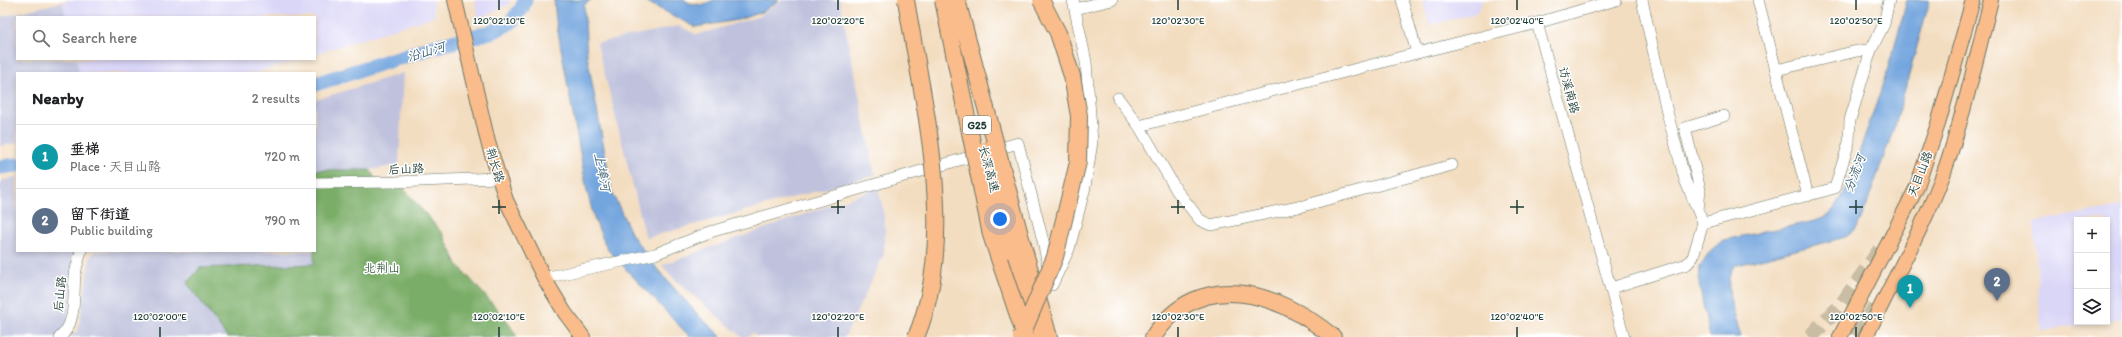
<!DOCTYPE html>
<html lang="en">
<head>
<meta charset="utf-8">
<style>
	:root { --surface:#fff; --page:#f2f2f2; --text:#202124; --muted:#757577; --line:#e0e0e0; --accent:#7c3aed }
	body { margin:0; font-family:Itim,"LXGW WenKai TC",sans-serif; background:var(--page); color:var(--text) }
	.controls { position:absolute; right:12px; bottom:12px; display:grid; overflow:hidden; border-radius:0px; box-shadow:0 2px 6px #0003 }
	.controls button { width:36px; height:36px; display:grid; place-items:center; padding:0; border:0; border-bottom:1px solid var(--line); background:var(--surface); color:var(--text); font:20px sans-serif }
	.you { position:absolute; left:1000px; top:219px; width:14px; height:14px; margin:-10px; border:3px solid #fff; border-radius:50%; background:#1a73e8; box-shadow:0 0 0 6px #1a73e833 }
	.badge { display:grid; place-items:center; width:26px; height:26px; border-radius:50%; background:var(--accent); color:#fff; font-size:13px; font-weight:700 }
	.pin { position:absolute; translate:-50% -33px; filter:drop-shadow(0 1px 2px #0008) }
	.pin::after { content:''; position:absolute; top:21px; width:14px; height:12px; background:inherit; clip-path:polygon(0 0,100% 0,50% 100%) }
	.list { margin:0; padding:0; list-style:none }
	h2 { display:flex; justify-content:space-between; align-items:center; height:52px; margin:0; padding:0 16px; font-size:17px }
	h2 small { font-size:13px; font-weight:400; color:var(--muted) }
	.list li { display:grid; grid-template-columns:26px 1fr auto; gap:12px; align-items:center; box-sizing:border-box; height:64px; padding:0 16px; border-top:1px solid var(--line) }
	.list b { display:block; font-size:15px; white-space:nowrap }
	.list p { margin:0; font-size:13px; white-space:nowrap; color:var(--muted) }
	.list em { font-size:13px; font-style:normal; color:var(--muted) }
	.icon { flex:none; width:22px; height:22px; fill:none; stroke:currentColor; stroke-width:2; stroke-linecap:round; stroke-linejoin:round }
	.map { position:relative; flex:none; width:2122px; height:337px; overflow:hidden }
	.search { position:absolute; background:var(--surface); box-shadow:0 2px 6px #0003; left:16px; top:16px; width:300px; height:44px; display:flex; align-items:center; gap:10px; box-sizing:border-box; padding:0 14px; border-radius:0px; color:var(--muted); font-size:15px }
	.panel { position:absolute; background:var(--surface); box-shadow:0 2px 6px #0003; left:16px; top:72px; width:300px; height:180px; border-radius:0px }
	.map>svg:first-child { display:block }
</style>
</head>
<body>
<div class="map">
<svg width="2122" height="337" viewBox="0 0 2122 337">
	<rect width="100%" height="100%" fill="#fff"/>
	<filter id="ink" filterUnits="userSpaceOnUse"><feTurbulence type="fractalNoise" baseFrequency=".025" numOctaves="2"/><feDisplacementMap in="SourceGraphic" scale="8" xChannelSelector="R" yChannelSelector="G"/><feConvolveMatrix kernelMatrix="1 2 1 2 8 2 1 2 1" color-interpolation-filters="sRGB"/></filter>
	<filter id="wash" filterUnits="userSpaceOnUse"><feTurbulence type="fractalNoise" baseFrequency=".012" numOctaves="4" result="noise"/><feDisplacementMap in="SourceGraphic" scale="16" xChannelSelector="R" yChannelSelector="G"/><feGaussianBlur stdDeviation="0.9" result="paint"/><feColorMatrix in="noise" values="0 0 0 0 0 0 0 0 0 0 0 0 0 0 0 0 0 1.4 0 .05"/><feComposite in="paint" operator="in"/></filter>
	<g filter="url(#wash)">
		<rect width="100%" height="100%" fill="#f3ddc0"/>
		<!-- built -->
		<path fill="#dad6f7" d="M 70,0 L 432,0 L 435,16 L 315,54 L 315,17 L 66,17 L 62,2 Z
			M 475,0 L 511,0 L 508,5 L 479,19 Z
			M 1423,0 L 1483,0 L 1477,13 L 1429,25 Z
			M 76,59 L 299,59 L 256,73 L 79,73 Z
			M 2122,206 L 2122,319 L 2107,321 L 2107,220 L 2077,220 L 2077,322 L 2102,322 L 2041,331 L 2034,222 Z"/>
		<!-- industrial -->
		<path fill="#c0c2dd" d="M 781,0 L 840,0 L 875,175 L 646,238 L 597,43 L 679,26 L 697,35 L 760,16 Z
			M 62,2 L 66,17 L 17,17 L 17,59 L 76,59 L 79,73 L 17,73 L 17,143 L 0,146 L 0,17 Z
			M 403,73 L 399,165 L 370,170 L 315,170 L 315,100 Z
			M 17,177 L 17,251 L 81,251 L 65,333 L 60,337 L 0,337 L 0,181 Z
			M 878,188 L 883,209 L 885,230 L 884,254 L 845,337 L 757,337 L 753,333 L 747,337 L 742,337 L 674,279 L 662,265 Z
			M 95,251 L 313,251 L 314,264 L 200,268 L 187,283 L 227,337 L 69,337 L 78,331 L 90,258 Z"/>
		<!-- forest -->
		<path fill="#7aad68" stroke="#4c754e" d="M 315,170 L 370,170 L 380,186 L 403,188 L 443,234 L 457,264 L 506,319 L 517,337 L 227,337 L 187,283 L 200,268 L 314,264 Z"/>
		<!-- water -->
		<path fill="#73a5de" stroke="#497189" d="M 520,0 L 530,0 C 521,22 505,32 484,41 L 480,28 C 503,21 509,22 520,0 Z
			M 554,0 L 591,0 L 584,5 L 587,55 L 612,192 L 632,235 L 658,270 L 701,318 L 722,337 L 690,337 L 607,249 L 594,218 L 587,191 L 556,21 Z
			M 643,0 L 685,0 L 689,3 L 701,5 L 714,0 L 779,0 L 764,11 L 738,20 L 695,27 Z
			M 1907,0 L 1930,0 L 1895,125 L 1866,207 L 1857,228 L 1846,237 L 1734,266 C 1721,284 1736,317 1741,337 L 1710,337 L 1699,285 L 1700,266 L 1710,251 L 1723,240 L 1815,221 C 1826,218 1834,211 1840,200 C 1851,181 1857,159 1864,138 C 1881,92 1895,47 1907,0 Z"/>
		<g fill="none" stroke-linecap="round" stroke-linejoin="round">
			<!-- river -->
			<path stroke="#73a5de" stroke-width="15" d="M 315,84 L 433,47 L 494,31 L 511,22 L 522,8 L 525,0
				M 0,167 L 17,165"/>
		</g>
	</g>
	<g filter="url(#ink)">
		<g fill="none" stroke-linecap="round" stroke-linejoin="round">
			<!-- highway-tunnel -->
			<path stroke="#c9bda4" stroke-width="16" stroke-dasharray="16 8" stroke-linecap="butt" d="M 1810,337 L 1843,303 L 1881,249
				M 1857,337 L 1875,307"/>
			<!-- minor casing -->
			<g stroke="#697565" stroke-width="12">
				<path id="minor" d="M 1402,0 L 1417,53 L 1537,23 L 1624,337
					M 1758,0 L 1808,196
					M 1075,9 L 1112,0
					M 1537,23 L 1616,0
					M 1776,70 L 1857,51 L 1871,50
					M 1118,98 L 1139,126 L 1177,191 L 1200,220 L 1211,225 L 1303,206 L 1452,165
					M 1139,126 L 1417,53
					M 315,183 L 395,182 L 498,178
					M 1698,210 L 1700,190 L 1685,128 L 1724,116
					M 1703,223 L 1835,188 L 1849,142 L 1850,120 L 1871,50 L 1884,24 L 1889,0
					M 544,278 L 655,254 L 710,232 L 1018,143 L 1043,241 L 1049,271
					M 1052,285 L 1069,249 L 1085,187 L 1092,142 L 1086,62 L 1073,0
					M 1611,288 L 1687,264 L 1693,257 L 1703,223 L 1685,180 L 1667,112 L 1642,0
					M 60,337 C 77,324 73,294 75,275 C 76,267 79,259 81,251"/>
			</g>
			<!-- major casing -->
			<g stroke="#697565" stroke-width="16">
				<path id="major" d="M 455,0 L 488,142 L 506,200 L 544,278 L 565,313 L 583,337
					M 1840,337 L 1916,189 L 1938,124 L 1973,0
					M 1866,337 C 1891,283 1922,231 1943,175 C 1963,119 1976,59 1991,0"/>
			</g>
			<!-- highway casing -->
			<g stroke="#697565" stroke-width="18">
				<path id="highway" d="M 1023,246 L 1049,337
					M 1010,250 L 1037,337
					M 1153,337 C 1200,266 1278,292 1333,337"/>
			</g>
			<!-- minor -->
			<use href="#minor" stroke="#fff" stroke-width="11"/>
			<!-- major -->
			<use href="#major" stroke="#fabc8b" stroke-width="14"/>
			<!-- highway -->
			<use href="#highway" stroke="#fabc8b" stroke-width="16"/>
			<!-- highway-bridge casing -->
			<g stroke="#697565" stroke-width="18" stroke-linecap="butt">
				<path id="highway-bridge" d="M 906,0 C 923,105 959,235 916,337
					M 943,0 L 991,235 L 1025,336
					M 957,0 L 1023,246
					M 984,150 L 1010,250
					M 1021,337 L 1055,257 L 1078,162 L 1079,116 L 1072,76 L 1058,33 L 1041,0"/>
			</g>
			<!-- highway-bridge -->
			<use href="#highway-bridge" stroke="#fabc8b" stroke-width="16"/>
		</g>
	</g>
	<!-- ticks -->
	<path fill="none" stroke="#1f3d34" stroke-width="1.5" d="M 499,0 L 499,10M 838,0 L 838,10M 1178,0 L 1178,10M 1517,0 L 1517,10M 1856,0 L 1856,10M 499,200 L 499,214M 838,200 L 838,214M 1178,200 L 1178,214M 1517,200 L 1517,214M 1856,200 L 1856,214M 492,207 L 506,207M 831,207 L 845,207M 1171,207 L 1185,207M 1510,207 L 1524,207M 1849,207 L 1863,207M 160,327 L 160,337M 499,327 L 499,337M 838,327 L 838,337M 1178,327 L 1178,337M 1517,327 L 1517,337M 1856,327 L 1856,337"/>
	<g text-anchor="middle" stroke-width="3" stroke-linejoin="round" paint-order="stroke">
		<!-- shield labels -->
		<rect fill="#fff" stroke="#627771" stroke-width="1" x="963" y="116" width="28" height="18" rx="3"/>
		<g font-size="11" font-weight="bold" fill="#1f3d34">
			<text x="977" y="129">G25</text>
		</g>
		<!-- street labels -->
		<g font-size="12" fill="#1f3d34" stroke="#fff">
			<text transform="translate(1569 90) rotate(75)" y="4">访溪南路</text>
			<text transform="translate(495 165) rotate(73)" y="4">荆长路</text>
			<text transform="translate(406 169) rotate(-2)" y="4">后山路</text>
			<text transform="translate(989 169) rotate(75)" y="4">长深高速</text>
			<text transform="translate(1920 174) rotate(-69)" y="4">天目山路</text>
			<text transform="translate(60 294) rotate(-84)" y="4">后山路</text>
		</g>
		<!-- park labels -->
		<g font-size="12" fill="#3d6045" stroke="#fff">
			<text x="382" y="272">北荆山</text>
		</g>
		<!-- water labels -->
		<g font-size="13" font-style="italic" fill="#3c6170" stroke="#fff">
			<text transform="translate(426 51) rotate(-17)" y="5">沿山河</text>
			<text transform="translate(603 172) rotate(79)" y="5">上埠河</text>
			<text transform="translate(1854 173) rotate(-69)" y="5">分流河</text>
		</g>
	</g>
	<g font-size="10" text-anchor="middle" fill="#1f3d34" stroke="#fff" stroke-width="3" stroke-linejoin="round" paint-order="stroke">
		<text x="499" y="24">120°02'10"E</text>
		<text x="838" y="24">120°02'20"E</text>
		<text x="1178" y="24">120°02'30"E</text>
		<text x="1517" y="24">120°02'40"E</text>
		<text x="1856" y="24">120°02'50"E</text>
		<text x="160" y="320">120°02'00"E</text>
		<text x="499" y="320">120°02'10"E</text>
		<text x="838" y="320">120°02'20"E</text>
		<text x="1178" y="320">120°02'30"E</text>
		<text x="1517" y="320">120°02'40"E</text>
		<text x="1856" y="320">120°02'50"E</text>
	</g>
</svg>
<div class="controls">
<button>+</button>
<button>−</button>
<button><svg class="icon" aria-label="layers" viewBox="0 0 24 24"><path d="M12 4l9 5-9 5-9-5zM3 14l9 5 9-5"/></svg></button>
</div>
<div class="you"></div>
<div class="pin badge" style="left:1910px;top:308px;background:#0f9aa8">1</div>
<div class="pin badge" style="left:1997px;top:301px;background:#5c6f8a">2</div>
<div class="search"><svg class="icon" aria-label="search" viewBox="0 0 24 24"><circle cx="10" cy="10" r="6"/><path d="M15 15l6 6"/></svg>Search here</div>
<section class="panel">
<h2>Nearby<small>2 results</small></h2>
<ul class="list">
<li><span class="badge" style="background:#0f9aa8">1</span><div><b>垂梯</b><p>Place · 天目山路</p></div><em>720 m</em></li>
<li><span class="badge" style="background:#5c6f8a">2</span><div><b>留下街道</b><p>Public building</p></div><em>790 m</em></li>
</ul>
</section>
</div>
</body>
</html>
